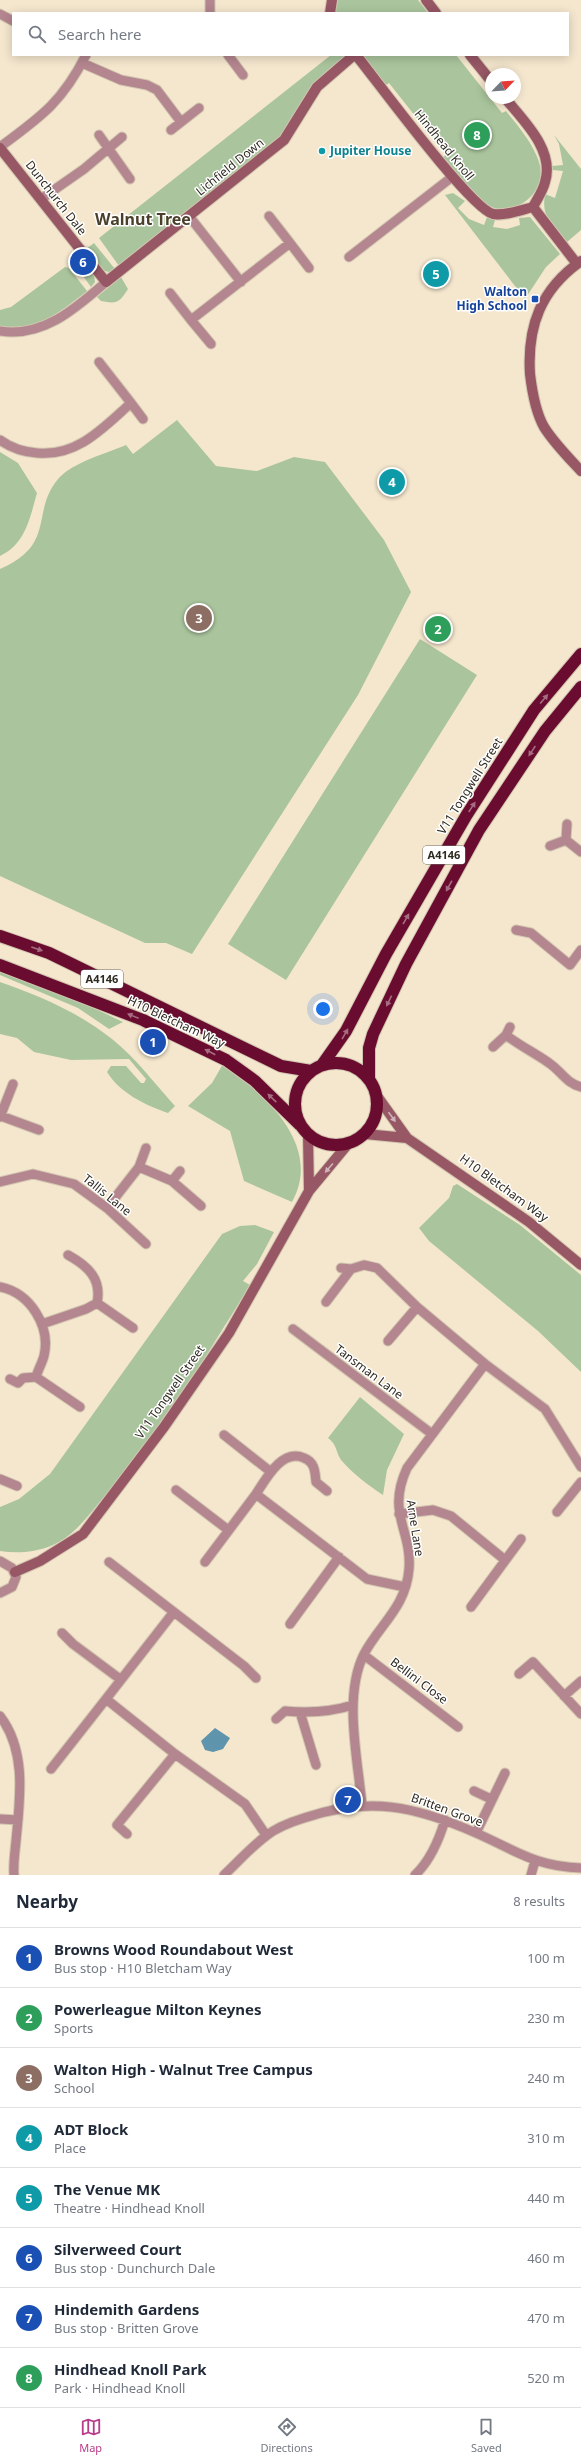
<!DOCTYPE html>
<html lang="en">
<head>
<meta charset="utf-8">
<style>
	:root { --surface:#fff; --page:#f2f2f3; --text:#1f2937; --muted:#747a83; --line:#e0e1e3; --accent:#b93c8b }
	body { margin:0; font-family:"Noto Sans",sans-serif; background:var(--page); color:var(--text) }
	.compass { position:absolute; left:485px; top:68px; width:36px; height:36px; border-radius:50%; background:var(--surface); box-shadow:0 2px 10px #0003; rotate:65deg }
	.you { position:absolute; left:323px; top:1009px; width:14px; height:14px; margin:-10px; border:3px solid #fff; border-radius:50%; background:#1a73e8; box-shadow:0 0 0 6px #1a73e833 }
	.badge { display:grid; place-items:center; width:26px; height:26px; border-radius:50%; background:var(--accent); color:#fff; font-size:13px; font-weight:700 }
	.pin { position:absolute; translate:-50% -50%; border:2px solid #fff; box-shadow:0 1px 4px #0006 }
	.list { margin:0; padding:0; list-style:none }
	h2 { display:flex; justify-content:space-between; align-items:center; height:52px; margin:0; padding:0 16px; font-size:17px }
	h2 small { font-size:13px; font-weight:400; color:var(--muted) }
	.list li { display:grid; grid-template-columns:26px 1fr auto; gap:12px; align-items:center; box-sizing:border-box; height:60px; padding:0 16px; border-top:1px solid var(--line) }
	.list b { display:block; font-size:15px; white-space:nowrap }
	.list p { margin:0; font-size:13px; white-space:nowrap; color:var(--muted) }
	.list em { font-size:13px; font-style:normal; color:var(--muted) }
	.icon { flex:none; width:22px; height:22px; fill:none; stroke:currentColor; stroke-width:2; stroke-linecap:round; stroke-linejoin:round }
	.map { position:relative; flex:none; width:581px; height:1875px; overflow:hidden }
	.search { position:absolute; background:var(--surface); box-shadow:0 2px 10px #0003; left:12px; right:12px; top:12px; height:44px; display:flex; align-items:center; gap:10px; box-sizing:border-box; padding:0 14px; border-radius:0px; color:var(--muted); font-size:15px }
	.sheet { height:532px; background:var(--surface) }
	nav { display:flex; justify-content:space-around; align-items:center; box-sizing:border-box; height:56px; border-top:1px solid var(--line); background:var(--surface); font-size:11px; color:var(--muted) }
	nav a { display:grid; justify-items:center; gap:2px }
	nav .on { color:var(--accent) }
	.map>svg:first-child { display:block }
</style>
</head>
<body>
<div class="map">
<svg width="581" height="1875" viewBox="0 0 581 1875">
	<rect width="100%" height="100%" fill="#f5e7ce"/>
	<!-- green -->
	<path fill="#aac59d" d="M 335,0 L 418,0 L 428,13 L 336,13 Z
		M 331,55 L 345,55 L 308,92 L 286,131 L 271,145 L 119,266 L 99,238 Z
		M 361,55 L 456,55 L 502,113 L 506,111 C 518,126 533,143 539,162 C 549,192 514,220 487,205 C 469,194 456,173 443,157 L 446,155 L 389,83 L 386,85 Z
		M 554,135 L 581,169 L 581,230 L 567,242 C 552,224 541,218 545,194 L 555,198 L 563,171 L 553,170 L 552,166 L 563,165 L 559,144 Z
		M 453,193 L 465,201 L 458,208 L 469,219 L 484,225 L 487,217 L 495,220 L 493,227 L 507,229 L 520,225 L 519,218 L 530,217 L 560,254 L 546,267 L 525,299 L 445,195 Z
		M 94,243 L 115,269 L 109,272 L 101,270 L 86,249 Z
		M 79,255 L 94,274 L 95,282 L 91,287 L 73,262 Z
		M 65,267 L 69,268 L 87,291 C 60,312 36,333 0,326 L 0,310 L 11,307 Z
		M 121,277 L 128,289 C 119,303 117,304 101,301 L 97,297 Z
		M 177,420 L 216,466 L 257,471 L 294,457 L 325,462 L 384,540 L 411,592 L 358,695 L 192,954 L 166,943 L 145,943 L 0,876 L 0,569 C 57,544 30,513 58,479 C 73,462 105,454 126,445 L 133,454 Z
		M 0,452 L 18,463 L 37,493 C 30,517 26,544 0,556 Z
		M 420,639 L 477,675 L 286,980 L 228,944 Z
		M 0,972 L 81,1002 L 123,1022 L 109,1029 L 78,1008 L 0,975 Z
		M 0,982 C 40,996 78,1012 112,1039 C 135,1057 155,1084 175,1106 L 168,1113 C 145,1105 120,1093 107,1072 L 111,1066 L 126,1066 L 141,1083 L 144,1083 L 146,1079 L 129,1059 L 71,1060 L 34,1052 L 17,1038 L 0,1034 Z
		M 223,1064 C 266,1095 323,1146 292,1202 L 244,1181 L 230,1131 L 188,1106 L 212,1083 Z
		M 457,1184 L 520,1225 L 581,1275 L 581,1372 L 538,1331 L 429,1241 L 419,1228 L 449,1198 L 453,1186 Z
		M 255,1225 L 274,1232 L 257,1264 L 243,1281 L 250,1285 C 205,1358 160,1432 104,1497 C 90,1513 77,1532 59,1542 C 41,1552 19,1554 0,1551 L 0,1507 L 19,1499 L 50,1474 L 222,1234 L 240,1226 Z
		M 360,1397 L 404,1434 L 387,1470 L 383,1495 C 368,1485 353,1474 341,1460 C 336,1453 337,1444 328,1438 Z"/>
	<!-- water -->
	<path fill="#5e94ac" d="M 215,1728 L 230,1738 L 223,1749 L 213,1752 L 205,1750 L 201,1741 Z"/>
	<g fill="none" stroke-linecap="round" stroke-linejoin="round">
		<!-- street casing -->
		<g stroke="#d2c5af" stroke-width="11">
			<path id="street" d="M 210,0 L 210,13
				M 0,14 L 13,21
				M 228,55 L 243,75
				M 82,63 L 121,80 L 147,85 L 157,90 L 181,122
				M 171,130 L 199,108
				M 99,135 L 130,179
				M 0,147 C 42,116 62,102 86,55
				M 41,199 L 84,169 L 122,137
				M 189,216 L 241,282
				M 269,216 L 290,243
				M 349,257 L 452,177
				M 170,293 L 191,320
				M 0,331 C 43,338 76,308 106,282
				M 211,344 L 191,320 L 290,243 L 309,268
				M 131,403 L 143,419
				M 0,440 C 11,448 23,452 37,453 C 77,457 103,428 131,403 L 99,362
				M 566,840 L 581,852
				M 566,840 L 567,824
				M 550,846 L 566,840
				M 516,930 L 531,933 L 570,965 L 581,950
				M 506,1035 C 520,1046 535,1053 549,1063 C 561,1071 566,1083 581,1087
				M 493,1047 L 506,1035 L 510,1027
				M 1,1116 L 39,1130
				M 0,1117 L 13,1084
				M 139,1167 L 172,1181 L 201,1206
				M 172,1181 L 180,1171
				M 0,1182 L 33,1174 L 74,1184 L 107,1208 L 146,1244
				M 107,1208 L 139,1167 L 146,1148
				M 341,1268 L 351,1269
				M 0,1287 C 30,1293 51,1326 44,1356 C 42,1363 38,1370 36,1377
				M 326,1302 L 351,1269 L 364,1265 L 377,1268 L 417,1307 L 485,1364 L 545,1409 L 581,1467
				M 97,1303 L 133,1328
				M 42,1324 L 86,1309 L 97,1303 C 102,1279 88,1266 68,1255
				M 293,1329 L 432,1434
				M 388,1341 L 417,1307
				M 10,1379 L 18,1383 L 23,1378 L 36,1377 L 80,1407
				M 224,1435 L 271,1472
				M 0,1479 L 17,1486
				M 176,1490 L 227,1529
				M 256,1494 C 266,1479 282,1448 304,1458 C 315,1462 315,1472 316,1482 L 327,1491
				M 557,1512 L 581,1482
				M 399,1514 L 433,1510 L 451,1516 L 505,1560
				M 0,1561 L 12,1568 L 16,1577 L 12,1587 L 0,1593
				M 109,1562 L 244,1666 L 256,1678
				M 205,1562 L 256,1494 L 367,1579 L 405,1587
				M 471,1607 L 521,1539
				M 173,1613 L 106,1699 L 175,1754 L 245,1804 L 266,1835
				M 290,1624 L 339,1557
				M 62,1633 L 73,1644 L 120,1679
				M 364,1655 L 458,1727
				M 519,1674 L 533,1662 L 581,1714
				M 564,1696 L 581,1681
				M 300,1712 L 316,1765
				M 0,1716 C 27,1751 20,1799 16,1841 C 15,1852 13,1864 14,1875
				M 276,1719 L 285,1711 C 308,1713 331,1712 353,1705
				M 51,1769 L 106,1699
				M 474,1791 L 491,1799
				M 362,1805 C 358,1760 343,1696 364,1654 C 380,1624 406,1607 409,1569 C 412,1529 386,1514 407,1468 L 485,1364
				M 0,1819 L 18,1820
				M 476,1833 L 505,1773
				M 127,1834 L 117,1825 L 175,1754
				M 224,1875 C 238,1862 251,1847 266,1836 C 277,1827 291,1822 304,1818 C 369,1796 415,1806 476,1833 C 515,1850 536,1867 581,1868
				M 415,1875 C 431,1860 439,1840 445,1820
				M 531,1875 L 535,1861"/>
		</g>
		<!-- secondary casing -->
		<g stroke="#d2c5af" stroke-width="12">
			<path id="secondary" d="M 426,0 L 436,13
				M 330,13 L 332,0
				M 356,55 C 377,81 470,208 493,214 C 505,216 521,210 533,207 C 537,199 543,191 545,182 C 555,150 523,120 505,98
				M 470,55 L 491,81
				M 0,148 L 106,282 L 284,140 L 317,87 L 354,55
				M 533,207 L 577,264
				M 581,261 C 541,289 527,326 530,374 C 532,391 535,411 544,427 C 554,443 568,457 581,471
				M 377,1096 L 407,1138 L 529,1222 L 581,1265
				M 308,1134 L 309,1191
				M 365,1134 L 407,1138
				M 15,1572 L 40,1561 L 83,1534 L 164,1427 L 229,1333 L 309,1191 L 348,1144"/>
		</g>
		<!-- highway casing -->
		<g stroke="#d2c5af" stroke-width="14">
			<path id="highway" d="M 0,936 L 49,953 L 281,1066 L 311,1071
				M 0,965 L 143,1020 L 226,1060 L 255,1081 L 300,1125
				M295 1104a41 41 0 1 1 82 0a41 41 0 1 1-82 0Z
				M 322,1065 L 346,1031 L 386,954 L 466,816 L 534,710 L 581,654
				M 369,1079 L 369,1048 L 373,1034 L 406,964 L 479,830 L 545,731 L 581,687"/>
		</g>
		<!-- street -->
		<use href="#street" stroke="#b4868f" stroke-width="9"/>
		<!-- secondary -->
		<use href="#secondary" stroke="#975765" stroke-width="10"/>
		<!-- highway -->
		<use href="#highway" stroke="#6a0c2f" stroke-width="12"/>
	</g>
	<!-- one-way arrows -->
	<defs><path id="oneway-solid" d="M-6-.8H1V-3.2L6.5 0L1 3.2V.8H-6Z"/></defs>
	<g fill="#a66d82">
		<use href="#oneway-solid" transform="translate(544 699) rotate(-50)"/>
		<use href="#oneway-solid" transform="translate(532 751) rotate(124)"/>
		<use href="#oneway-solid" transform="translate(472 807) rotate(-57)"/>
		<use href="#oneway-solid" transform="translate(449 886) rotate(119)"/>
		<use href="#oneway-solid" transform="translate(406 919) rotate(-60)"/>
		<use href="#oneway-solid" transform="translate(37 949) rotate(19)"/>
		<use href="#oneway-solid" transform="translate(389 1001) rotate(116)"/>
		<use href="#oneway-solid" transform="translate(133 1016) rotate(-158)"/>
		<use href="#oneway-solid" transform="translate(345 1034) rotate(-60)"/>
		<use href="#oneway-solid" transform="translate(210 1052) rotate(-152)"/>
		<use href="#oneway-solid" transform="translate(272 1098) rotate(-136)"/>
	</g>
	<g fill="#d0b3ba">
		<use href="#oneway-solid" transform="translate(392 1117) rotate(54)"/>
		<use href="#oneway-solid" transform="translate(329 1168) rotate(131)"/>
	</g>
	<!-- markers -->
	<circle fill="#0f9aa8" stroke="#fff" stroke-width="1.5" cx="322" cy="151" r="4"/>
	<rect fill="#1a4fb4" stroke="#fff" stroke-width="1.5" x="531" y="295" width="8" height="8" rx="2"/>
	<g text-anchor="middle" stroke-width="3" stroke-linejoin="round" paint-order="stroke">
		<!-- shield labels -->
		<g fill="#fff" stroke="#6e6b64" stroke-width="1">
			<rect x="423" y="846" width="42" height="18" rx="3"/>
			<rect x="81" y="970" width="42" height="18" rx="3"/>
		</g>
		<g font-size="11" font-weight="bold" fill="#302b21">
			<text x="444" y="859">A4146</text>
			<text x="102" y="983">A4146</text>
		</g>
		<!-- street labels -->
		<g font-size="12" fill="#302b21" stroke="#fff">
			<text transform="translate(444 145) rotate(51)" y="4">Hindhead Knoll</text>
			<text transform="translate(230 167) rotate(-39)" y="4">Lichfield Down</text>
			<text transform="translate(56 198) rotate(52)" y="4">Dunchurch Dale</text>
			<text transform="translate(470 786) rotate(-58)" y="4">V11 Tongwell Street</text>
			<text transform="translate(176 1022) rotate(25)" y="4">H10 Bletcham Way</text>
			<text transform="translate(504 1188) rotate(36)" y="4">H10 Bletcham Way</text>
			<text transform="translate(107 1195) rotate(39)" y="4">Tallis Lane</text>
			<text transform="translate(369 1372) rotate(37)" y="4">Tansman Lane</text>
			<text transform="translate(170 1392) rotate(-55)" y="4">V11 Tongwell Street</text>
			<text transform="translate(415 1528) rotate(81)" y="4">Arne Lane</text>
			<text transform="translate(419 1681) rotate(37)" y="4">Bellini Close</text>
			<text transform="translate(447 1810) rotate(20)" y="4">Britten Grove</text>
		</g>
		<!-- culture labels -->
		<g font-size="12" font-weight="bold" fill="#0d838f" stroke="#fff" text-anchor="start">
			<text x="330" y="155">Jupiter House</text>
		</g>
		<!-- transit labels -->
		<g font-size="12" font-weight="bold" fill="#164399" stroke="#fff" text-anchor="end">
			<text x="527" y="296">Walton<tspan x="527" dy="14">High School</tspan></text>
		</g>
		<!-- district labels -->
		<g font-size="16" font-weight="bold" fill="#4a3f2a" stroke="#fff">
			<text x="143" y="225">Walnut Tree</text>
		</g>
	</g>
</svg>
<svg class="compass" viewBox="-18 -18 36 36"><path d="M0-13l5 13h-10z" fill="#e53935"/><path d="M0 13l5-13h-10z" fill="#747a83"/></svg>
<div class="you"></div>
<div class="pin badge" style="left:153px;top:1042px;background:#1a4fb4">1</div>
<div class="pin badge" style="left:438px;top:629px;background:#2e9e5b">2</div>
<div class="pin badge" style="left:199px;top:618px;background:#8d6e63">3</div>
<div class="pin badge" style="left:392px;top:482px;background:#0f9aa8">4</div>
<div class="pin badge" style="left:436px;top:274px;background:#0f9aa8">5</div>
<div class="pin badge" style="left:83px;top:262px;background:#1a4fb4">6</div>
<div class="pin badge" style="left:348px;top:1800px;background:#1a4fb4">7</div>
<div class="pin badge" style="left:477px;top:135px;background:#2e9e5b">8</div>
<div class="search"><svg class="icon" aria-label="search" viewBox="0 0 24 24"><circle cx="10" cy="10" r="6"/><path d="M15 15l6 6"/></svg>Search here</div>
</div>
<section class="sheet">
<h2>Nearby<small>8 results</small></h2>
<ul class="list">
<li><span class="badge" style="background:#1a4fb4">1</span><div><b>Browns Wood Roundabout West</b><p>Bus stop · H10 Bletcham Way</p></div><em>100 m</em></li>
<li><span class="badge" style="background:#2e9e5b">2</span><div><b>Powerleague Milton Keynes</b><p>Sports</p></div><em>230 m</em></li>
<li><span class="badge" style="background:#8d6e63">3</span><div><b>Walton High - Walnut Tree Campus</b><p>School</p></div><em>240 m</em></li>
<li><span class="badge" style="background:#0f9aa8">4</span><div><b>ADT Block</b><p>Place</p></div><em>310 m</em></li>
<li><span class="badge" style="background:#0f9aa8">5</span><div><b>The Venue MK</b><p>Theatre · Hindhead Knoll</p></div><em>440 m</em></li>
<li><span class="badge" style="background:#1a4fb4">6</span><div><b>Silverweed Court</b><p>Bus stop · Dunchurch Dale</p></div><em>460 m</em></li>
<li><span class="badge" style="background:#1a4fb4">7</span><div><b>Hindemith Gardens</b><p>Bus stop · Britten Grove</p></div><em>470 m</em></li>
<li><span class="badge" style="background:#2e9e5b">8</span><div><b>Hindhead Knoll Park</b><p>Park · Hindhead Knoll</p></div><em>520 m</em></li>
</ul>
</section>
<nav>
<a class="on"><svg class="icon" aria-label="map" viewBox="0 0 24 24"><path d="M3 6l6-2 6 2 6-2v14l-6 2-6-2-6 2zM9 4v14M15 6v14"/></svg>Map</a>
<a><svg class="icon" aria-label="directions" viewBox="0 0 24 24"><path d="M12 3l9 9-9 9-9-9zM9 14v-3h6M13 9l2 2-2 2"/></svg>Directions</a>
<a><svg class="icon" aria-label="saved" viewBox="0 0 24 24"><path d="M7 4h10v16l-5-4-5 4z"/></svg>Saved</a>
</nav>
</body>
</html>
